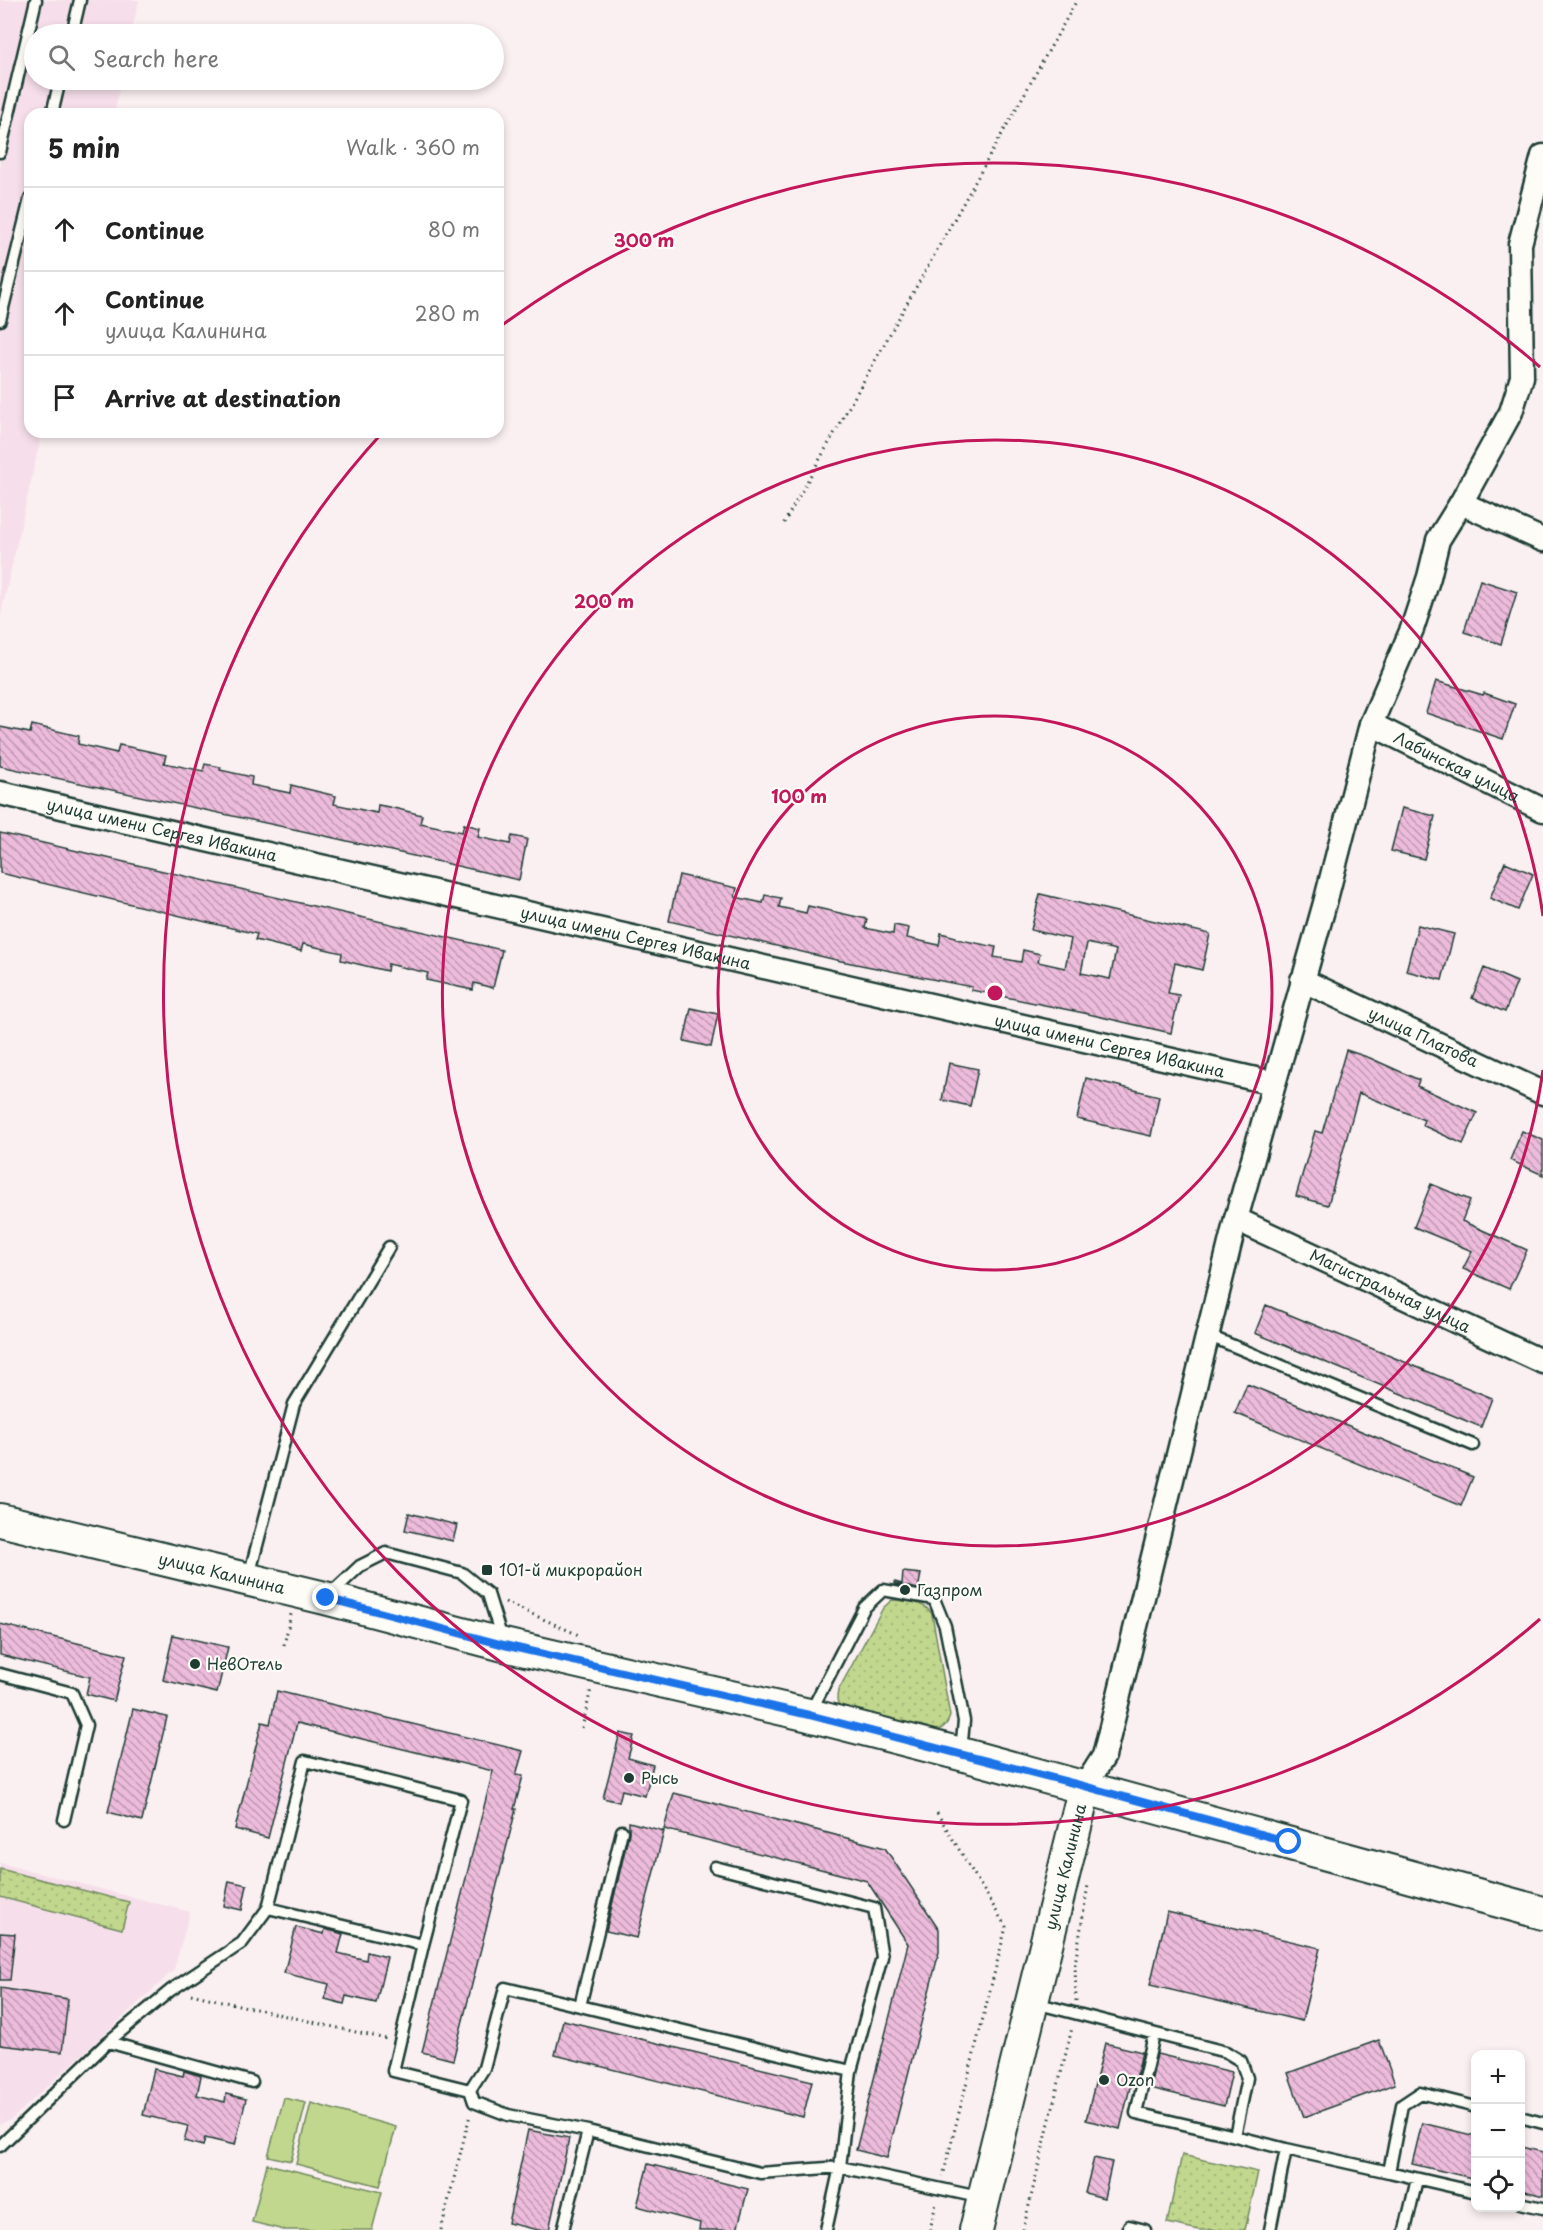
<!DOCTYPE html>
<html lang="en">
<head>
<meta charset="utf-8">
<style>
	:root { --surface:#fff; --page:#f2f2f2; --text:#222; --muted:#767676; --line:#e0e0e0 }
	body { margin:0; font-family:"Playpen Sans",sans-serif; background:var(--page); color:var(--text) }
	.controls { position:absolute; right:18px; bottom:18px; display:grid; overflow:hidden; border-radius:12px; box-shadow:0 3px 9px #0003 }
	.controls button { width:54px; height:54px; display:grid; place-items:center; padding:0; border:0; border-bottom:2px solid var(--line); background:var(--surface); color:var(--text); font:30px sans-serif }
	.stop { position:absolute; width:18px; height:18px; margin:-14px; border:4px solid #1a73e8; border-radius:50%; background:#fff }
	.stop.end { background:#1a73e8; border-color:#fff; box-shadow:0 2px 6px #0008 }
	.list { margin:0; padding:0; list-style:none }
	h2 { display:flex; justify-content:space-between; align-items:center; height:78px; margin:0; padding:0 24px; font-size:26px }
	h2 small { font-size:20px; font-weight:400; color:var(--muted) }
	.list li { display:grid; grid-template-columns:39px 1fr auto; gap:18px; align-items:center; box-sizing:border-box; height:84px; padding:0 24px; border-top:2px solid var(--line) }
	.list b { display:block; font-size:22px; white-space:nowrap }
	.list p { margin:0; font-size:20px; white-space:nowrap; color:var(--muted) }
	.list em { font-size:20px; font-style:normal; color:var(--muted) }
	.icon { flex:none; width:33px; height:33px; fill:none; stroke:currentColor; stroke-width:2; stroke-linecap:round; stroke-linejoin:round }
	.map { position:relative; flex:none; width:1543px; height:2230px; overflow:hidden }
	.search { position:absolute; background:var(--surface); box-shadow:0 3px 9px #0003; left:24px; top:24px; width:480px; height:66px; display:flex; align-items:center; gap:15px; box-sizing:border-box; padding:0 21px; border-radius:33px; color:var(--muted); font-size:22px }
	.panel { position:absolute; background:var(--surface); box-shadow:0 3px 9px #0003; left:24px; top:108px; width:480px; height:330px; border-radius:18px }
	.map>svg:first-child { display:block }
</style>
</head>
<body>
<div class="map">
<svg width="1543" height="2230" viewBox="0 0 1543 2230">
	<defs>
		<pattern id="grass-dots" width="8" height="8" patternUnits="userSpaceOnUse" patternTransform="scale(1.5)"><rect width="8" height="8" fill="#c1d78d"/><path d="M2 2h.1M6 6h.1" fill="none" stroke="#a5b97a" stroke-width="1.8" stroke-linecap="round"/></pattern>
		<pattern id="building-back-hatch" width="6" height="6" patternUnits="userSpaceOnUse" patternTransform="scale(1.5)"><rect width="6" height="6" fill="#edbbdb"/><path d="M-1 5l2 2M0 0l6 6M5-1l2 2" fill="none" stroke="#bf99b2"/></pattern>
	</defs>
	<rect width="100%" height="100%" fill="#faeff1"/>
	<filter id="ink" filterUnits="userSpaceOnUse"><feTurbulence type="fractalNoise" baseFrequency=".0167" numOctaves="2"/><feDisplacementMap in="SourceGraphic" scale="12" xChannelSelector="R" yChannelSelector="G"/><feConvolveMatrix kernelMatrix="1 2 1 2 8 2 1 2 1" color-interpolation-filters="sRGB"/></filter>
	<g filter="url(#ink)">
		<!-- built -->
		<path fill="#f6dfea" d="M 0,0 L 139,0 L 131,34 L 34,34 L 34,80 L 121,80 L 114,114 L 30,114 L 30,432 L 42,432 L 0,618 Z
			M 0,1863 L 190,1912 L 174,1970 L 11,2120 L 0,2124 Z"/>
		<!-- grass -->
		<path fill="url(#grass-dots)" stroke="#708a60" stroke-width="1.5" d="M 892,1600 C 907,1601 924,1601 932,1614 L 950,1716 C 947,1726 942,1729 933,1732 L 843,1710 C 837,1704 836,1700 838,1691 L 883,1608 Z
			M 0,1869 L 129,1902 L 122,1929 L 0,1897 Z
			M 1182,2155 L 1258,2172 L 1245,2230 L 1199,2230 L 1167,2223 Z"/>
		<!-- garden -->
		<path fill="#c1d78d" stroke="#708a60" stroke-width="1.5" d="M 284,2098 L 306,2103 L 291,2161 L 268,2156 Z
			M 311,2103 L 396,2127 L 380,2186 L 296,2164 Z
			M 267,2164 L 382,2192 L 372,2230 L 284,2230 L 252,2222 Z"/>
		<!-- building -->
		<path fill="url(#building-back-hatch)" stroke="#1f3d34" stroke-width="1.5" fill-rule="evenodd" d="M 1480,580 L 1517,592 L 1501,644 L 1464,632 Z
			M 1436,681 L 1483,695 L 1484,693 L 1515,704 L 1503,739 L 1426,713 Z
			M 32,725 L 79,736 L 78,744 L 117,753 L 119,745 L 134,748 L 166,755 L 164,763 L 203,771 L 205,764 L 221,767 L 220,770 L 252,777 L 251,785 L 290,793 L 291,785 L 307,789 L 336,796 L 334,804 L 377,813 L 378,805 L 394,808 L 422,815 L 420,823 L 462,832 L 464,824 L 480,828 L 478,837 L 510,844 L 512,836 L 527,839 L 519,880 L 312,833 L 0,766 L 0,727 L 30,733 Z
			M 1402,808 L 1435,816 L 1424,859 L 1391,851 Z
			M 0,833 L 502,950 L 493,988 L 474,983 L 473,990 L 426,980 L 428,973 L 388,964 L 387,971 L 341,960 L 342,953 L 303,944 L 301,951 L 255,940 L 257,934 L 0,873 Z
			M 1505,862 L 1533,874 L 1518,910 L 1490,898 Z
			M 679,875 L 737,888 L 735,897 L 763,903 L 765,895 L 781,898 L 779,907 L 806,913 L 808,906 L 867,919 L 865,928 L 893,934 L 894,925 L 909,928 L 907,938 L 939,945 L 941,933 L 956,937 L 956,939 L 996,947 L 994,957 L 1021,962 L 1023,950 L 1040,954 L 1038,962 L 1065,968 L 1071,939 L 1031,930 L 1040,894 L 1210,934 L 1202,970 L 1175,963 L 1168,993 L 1179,995 L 1171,1033 L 1084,1013 L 971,990 L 972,987 L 841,961 L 669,921 ZM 1087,943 L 1116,950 L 1110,979 L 1081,973 Z
			M 1418,925 L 1454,934 L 1442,980 L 1406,971 Z
			M 1484,968 L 1517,982 L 1505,1012 L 1472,998 Z
			M 691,1008 L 718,1014 L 711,1047 L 684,1041 Z
			M 1346,1050 L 1370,1058 L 1419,1080 L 1417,1086 L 1477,1113 L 1463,1144 L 1422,1125 L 1424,1120 L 1359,1093 L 1328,1205 L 1296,1196 L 1315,1131 L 1322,1133 Z
			M 949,1063 L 978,1069 L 970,1106 L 942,1100 Z
			M 1086,1078 L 1159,1096 L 1151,1136 L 1077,1119 Z
			M 1522,1131 L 1543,1140 L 1543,1175 L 1510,1160 Z
			M 1431,1184 L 1470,1200 L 1462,1221 L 1527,1250 L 1509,1289 L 1463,1269 L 1472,1251 L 1414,1227 Z
			M 1266,1305 L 1492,1398 L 1481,1427 L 1255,1333 Z
			M 1247,1384 L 1473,1477 L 1461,1506 L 1235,1413 Z
			M 409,1513 L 457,1525 L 453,1541 L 405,1530 Z
			M 903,1572 L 921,1574 L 918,1589 L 895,1584 L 895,1582 L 902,1584 Z
			M 0,1624 L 126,1655 L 114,1701 L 86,1694 L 90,1677 L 0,1655 Z
			M 173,1635 L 228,1647 L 217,1693 L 163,1680 Z
			M 277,1691 L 523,1751 L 516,1775 L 523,1776 L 514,1809 L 516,1809 L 453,2060 L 422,2052 L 493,1771 L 297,1723 L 268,1838 L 235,1829 L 262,1722 L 270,1724 Z
			M 133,1709 L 167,1717 L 142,1821 L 108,1812 Z
			M 620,1733 L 634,1736 L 628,1758 L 653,1765 L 645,1796 L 622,1790 L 619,1802 L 603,1798 Z
			M 674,1793 L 885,1848 L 939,1929 L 939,1952 L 887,2158 L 856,2150 L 908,1944 L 867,1881 L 664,1829 Z
			M 629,1822 L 664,1831 L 637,1938 L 606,1931 L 629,1833 Z
			M 229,1881 L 247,1885 L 242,1910 L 224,1906 Z
			M 1167,1912 L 1320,1948 L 1302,2021 L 1150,1985 Z
			M 296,1927 L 324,1934 L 325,1929 L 343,1934 L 338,1953 L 366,1960 L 367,1952 L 387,1957 L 376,2003 L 346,1996 L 344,2004 L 325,1999 L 329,1984 L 284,1973 Z
			M 0,1933 L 15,1934 L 10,1980 L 0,1980 Z
			M 0,1988 L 68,1999 L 62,2052 L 0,2045 Z
			M 563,2020 L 812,2081 L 803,2117 L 555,2055 Z
			M 1379,2040 L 1395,2084 L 1304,2117 L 1288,2073 Z
			M 1105,2043 L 1142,2052 L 1135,2084 L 1131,2083 L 1120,2129 L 1086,2120 Z
			M 1157,2054 L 1232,2072 L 1224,2106 L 1150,2088 Z
			M 154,2069 L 183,2076 L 184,2071 L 201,2076 L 197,2095 L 225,2102 L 226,2094 L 246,2099 L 235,2145 L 205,2138 L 203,2146 L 184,2141 L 188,2126 L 143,2115 Z
			M 1422,2123 L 1476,2136 L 1476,2179 L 1412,2164 Z
			M 528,2130 L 569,2138 L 549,2230 L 538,2230 L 508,2223 Z
			M 1521,2147 L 1543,2152 L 1543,2196 L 1521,2190 Z
			M 1094,2158 L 1112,2162 L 1104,2198 L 1085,2193 Z
			M 648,2164 L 748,2189 L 737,2230 L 699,2230 L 700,2223 L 637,2206 Z"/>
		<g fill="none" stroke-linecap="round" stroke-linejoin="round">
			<!-- lane casing -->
			<g stroke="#1f3d34" stroke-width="15">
				<path id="lane" d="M 72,34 L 80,0
					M 52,114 L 60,80
					M 0,152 L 36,0
					M 0,320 L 30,199
					M 1207,1335 L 1473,1445
					M 249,1576 L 294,1404 L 389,1247
					M 329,1595 L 360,1566 L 386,1553 L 462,1573 L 488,1594 L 502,1639
					M 0,1674 L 72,1693 L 86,1725 L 64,1820
					M 811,1711 L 864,1608 L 883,1590 L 934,1599 L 945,1626 L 964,1721 L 961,1750
					M 715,1867 L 874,1908 L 882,1957 L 851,2071 L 840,2167 L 760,2173 L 588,2131 L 508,2115 L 474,2102 L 470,2090 L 484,2068 L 505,1988 L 851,2071
					M 423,1945 L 393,2071 L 470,2090
					M 1035,2003 L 1226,2052 L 1241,2061 L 1247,2078 L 1235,2136 L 1286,2149 L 1270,2230
					M 580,2006 L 622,1831
					M 1154,2035 L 1136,2113 L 1235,2136
					M 108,2042 L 171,1990 L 242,1943 L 268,1908 L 423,1945 L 461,1800 L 305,1761 L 268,1908
					M 1476,2107 L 1420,2093 L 1402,2105 L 1389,2172 L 1476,2192
					M 1520,2117 L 1543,2123
					M 0,2146 L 108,2042 L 252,2082
					M 1286,2149 L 1389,2172
					M 1520,2203 L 1543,2208
					M 1129,2226 L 1145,2230
					M 563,2230 L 588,2131
					M 826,2230 L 840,2167 L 983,2198
					M 1405,2230 L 1417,2179"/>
			</g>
			<!-- street casing -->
			<g stroke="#1f3d34" stroke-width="27">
				<g id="street">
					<path d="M 1461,503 L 1543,540"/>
					<path id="s1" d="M 1371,724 L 1543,810"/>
					<path id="s2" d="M 0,793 L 1273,1083"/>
					<path id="s3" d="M 1302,980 L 1543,1093"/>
					<path id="s4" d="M 1236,1219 L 1543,1362"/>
					<path d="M 1085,1786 L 1104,1756 L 1236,1219 L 1325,903 L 1371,724 L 1412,629 L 1429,577 L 1438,540 L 1461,503 L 1511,412 L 1522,377 L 1520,244 L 1543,156"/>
				</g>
			</g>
			<!-- secondary casing -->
			<g stroke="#1f3d34" stroke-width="36">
				<g id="secondary">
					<path id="s5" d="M 0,1520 L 325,1598 L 504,1645 L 809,1715 L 961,1754 L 1543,1913"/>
					<path id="s6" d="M 976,2230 L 1085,1786"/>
				</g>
			</g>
			<!-- path -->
			<path stroke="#1f3d34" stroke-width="3" stroke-dasharray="1.5 4.5" stroke-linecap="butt" d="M 784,523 L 1077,0
				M 505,1602 L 581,1636
				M 284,1645 L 291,1614
				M 582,1728 L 591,1689
				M 937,1813 L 1006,1927 L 943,2176
				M 191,1994 L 386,2039
				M 1076,2001 L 1075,1964 L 1088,1885
				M 441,2230 L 470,2115
				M 930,2230 L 936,2203
				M 1023,2230 L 1072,2028"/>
			<!-- lane -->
			<use href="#lane" stroke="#fdfcf7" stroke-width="10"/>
			<!-- street -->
			<use href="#street" stroke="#fdfcf7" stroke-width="22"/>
			<!-- secondary -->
			<use href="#secondary" stroke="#fdfcf7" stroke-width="32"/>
		</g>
	</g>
	<g fill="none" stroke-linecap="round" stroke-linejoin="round" filter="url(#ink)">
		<!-- route -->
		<path stroke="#1a73e8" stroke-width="8" d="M 326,1598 L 504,1645 L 809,1715 L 1084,1786 L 1289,1842"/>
	</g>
	<!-- distance rings -->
	<g fill="none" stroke="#c2185b" stroke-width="3">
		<circle cx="995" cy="993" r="277"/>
		<path d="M1543 1070A553 553 0 1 1 1543 916"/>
		<path d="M1540 1619A830 830 0 0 1 383 432M501 326A830 830 0 0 1 1540 367"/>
	</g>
	<!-- markers -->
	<g fill="#1f3d34" stroke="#fdfcf7" stroke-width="2">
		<rect x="481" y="1564" width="12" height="12" rx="3"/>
		<circle cx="905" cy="1590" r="6"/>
		<circle cx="195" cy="1664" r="6"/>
		<circle cx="629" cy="1778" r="6"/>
		<circle cx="1104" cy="2080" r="6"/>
	</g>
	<g text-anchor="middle" stroke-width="4.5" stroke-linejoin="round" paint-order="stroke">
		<!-- street labels -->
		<g font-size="16" fill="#1f3d34" stroke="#fdfcf7">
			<text dy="6" stroke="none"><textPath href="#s1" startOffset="96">Лабинская улица</textPath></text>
			<text dy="6" stroke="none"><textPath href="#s2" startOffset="166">улица имени Сергея Ивакина</textPath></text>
			<text dy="6" stroke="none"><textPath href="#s2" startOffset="652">улица имени Сергея Ивакина</textPath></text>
			<text dy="6" stroke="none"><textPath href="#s3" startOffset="134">улица Платова</textPath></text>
			<text dy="6" stroke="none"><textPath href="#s2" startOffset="1138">улица имени Сергея Ивакина</textPath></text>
			<text dy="6" stroke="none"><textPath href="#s4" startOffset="170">Магистральная улица</textPath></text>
			<text dy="6" stroke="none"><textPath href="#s5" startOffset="228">улица Калинина</textPath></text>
			<text dy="6" stroke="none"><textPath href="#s6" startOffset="374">улица Калинина</textPath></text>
		</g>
		<!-- poi labels -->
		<g font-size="16" fill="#1f3d34" stroke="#fdfcf7" text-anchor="start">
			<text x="499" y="1576">101-й микрорайон</text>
			<text x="917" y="1596">Газпром</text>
			<text x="207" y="1670">НевОтель</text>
			<text x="641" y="1784">Рысь</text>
			<text x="1116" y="2086">Ozon</text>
		</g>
	</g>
	<circle cx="995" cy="993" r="9" fill="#c2185b" stroke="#fdfcf7" stroke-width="3"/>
	<g font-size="18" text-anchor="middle" font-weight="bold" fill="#c2185b" stroke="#fdfcf7" stroke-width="4.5" stroke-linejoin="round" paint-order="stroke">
		<text x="644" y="247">300 m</text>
		<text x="604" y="608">200 m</text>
		<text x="799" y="803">100 m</text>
	</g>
</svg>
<div class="controls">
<button>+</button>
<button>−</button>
<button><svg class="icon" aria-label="locate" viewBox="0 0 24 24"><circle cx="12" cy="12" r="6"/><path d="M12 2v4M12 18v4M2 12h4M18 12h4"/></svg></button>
</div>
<div class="stop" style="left:1289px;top:1842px"></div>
<div class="stop end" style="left:326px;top:1598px"></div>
<div class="search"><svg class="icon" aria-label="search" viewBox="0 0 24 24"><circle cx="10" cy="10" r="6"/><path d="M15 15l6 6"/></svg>Search here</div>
<section class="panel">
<h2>5 min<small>Walk · 360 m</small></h2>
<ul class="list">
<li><svg class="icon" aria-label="ahead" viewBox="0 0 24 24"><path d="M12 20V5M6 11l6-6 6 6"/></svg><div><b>Continue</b></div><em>80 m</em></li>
<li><svg class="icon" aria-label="ahead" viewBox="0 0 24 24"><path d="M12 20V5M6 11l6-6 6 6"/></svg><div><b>Continue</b><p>улица Калинина</p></div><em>280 m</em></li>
<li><svg class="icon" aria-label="arrive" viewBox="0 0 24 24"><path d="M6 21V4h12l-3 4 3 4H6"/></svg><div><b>Arrive at destination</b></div></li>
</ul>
</section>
</div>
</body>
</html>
